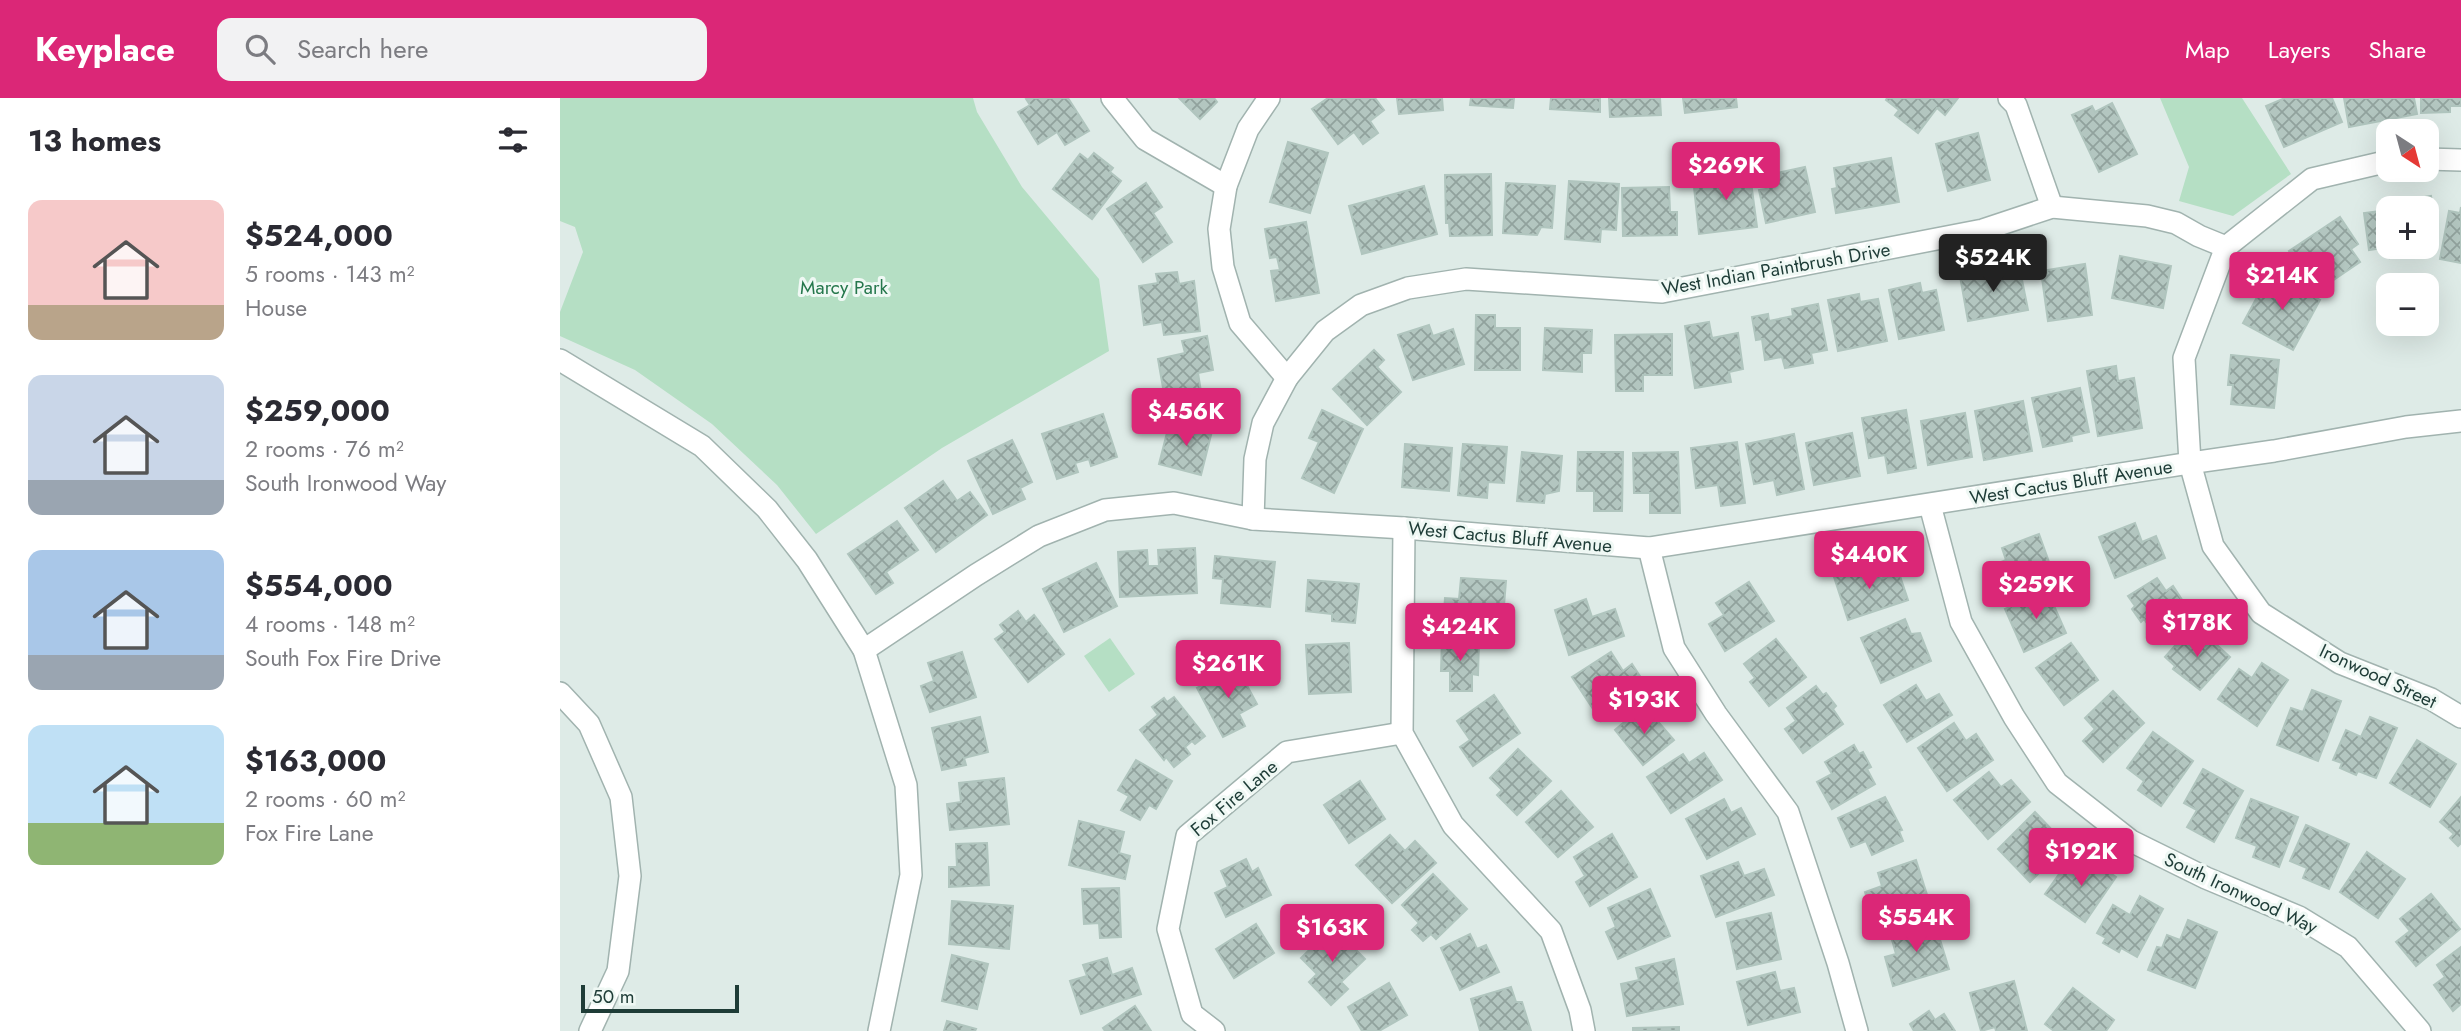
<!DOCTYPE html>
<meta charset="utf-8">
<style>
:root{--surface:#fff;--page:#f2f2f3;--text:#2b2b33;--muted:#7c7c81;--accent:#db2777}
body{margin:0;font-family:Jost,sans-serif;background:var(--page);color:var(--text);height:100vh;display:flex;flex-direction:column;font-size:26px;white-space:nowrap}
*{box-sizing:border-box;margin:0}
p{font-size:23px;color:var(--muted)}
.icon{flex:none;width:38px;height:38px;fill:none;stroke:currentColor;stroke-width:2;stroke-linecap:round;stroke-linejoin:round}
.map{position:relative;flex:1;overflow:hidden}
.sheet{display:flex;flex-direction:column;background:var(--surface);width:560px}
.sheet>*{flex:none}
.needle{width:46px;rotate:144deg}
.controls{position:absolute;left:1816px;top:21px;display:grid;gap:14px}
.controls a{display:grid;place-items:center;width:63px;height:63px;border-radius:14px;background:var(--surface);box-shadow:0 7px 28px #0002;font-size:35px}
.scale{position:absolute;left:21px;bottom:18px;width:158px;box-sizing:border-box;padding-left:7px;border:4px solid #1e3c37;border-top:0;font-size:19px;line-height:24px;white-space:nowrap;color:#1e3c37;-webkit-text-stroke:5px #eff8f4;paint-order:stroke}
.price{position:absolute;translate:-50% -60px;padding:0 16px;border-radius:7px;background:var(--accent);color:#fff;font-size:23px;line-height:46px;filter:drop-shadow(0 2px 4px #0008)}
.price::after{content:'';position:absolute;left:50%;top:42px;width:21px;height:16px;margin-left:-10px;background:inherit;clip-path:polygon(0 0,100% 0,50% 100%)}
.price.on{background:#222;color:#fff}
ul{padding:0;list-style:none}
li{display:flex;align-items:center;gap:21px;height:175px;padding:0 28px}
li span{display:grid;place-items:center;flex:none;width:196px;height:140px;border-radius:14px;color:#555}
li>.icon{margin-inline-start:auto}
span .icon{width:84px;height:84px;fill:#fffc;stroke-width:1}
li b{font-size:30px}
h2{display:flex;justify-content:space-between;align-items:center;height:84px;padding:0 28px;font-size:30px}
header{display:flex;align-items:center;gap:42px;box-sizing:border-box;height:98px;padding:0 35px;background:var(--accent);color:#fff}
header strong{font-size:33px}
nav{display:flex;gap:38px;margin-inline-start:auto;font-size:24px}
.search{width:490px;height:63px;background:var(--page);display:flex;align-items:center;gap:18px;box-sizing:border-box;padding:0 24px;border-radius:14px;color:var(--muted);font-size:26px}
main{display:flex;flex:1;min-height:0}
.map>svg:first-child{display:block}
.park{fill:#b5dfc4}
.building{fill:url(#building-cross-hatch);stroke:#b0c5be;stroke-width:2}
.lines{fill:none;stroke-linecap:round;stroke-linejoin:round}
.minor-casing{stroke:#a1b3af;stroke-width:24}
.minor{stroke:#fff;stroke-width:21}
.labels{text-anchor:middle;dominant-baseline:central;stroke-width:6;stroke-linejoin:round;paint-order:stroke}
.street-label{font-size:19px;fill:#1e3c37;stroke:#eff8f4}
.park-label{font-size:19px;fill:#25774c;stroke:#eff8f4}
</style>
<header>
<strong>Keyplace</strong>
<div class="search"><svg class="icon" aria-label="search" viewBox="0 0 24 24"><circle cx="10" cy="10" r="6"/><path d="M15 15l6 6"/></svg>Search here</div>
<nav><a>Map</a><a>Layers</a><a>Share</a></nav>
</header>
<main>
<section class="sheet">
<h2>13 homes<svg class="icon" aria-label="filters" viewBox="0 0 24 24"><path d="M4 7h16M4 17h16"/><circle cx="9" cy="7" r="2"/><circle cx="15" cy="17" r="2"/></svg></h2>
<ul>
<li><span style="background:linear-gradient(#f6c9c9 75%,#b9a48a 0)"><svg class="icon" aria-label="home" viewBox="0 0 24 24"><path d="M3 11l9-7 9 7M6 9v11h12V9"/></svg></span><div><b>$524,000</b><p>5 rooms · 143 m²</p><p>House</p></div></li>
<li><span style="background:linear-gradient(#c9d6e8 75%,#9aa5b1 0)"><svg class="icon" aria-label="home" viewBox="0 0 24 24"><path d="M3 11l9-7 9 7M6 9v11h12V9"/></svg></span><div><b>$259,000</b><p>2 rooms · 76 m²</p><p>South Ironwood Way</p></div></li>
<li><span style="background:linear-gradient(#a9c7e8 75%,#9aa5b1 0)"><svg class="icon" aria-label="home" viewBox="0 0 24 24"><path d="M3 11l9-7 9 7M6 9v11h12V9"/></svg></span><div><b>$554,000</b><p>4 rooms · 148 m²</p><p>South Fox Fire Drive</p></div></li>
<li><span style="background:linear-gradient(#bfe0f5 70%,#8fb573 0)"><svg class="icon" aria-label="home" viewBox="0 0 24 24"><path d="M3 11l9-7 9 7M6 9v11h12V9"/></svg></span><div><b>$163,000</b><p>2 rooms · 60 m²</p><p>Fox Fire Lane</p></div></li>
</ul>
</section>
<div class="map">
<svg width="1901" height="933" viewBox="0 0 1901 933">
<defs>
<pattern id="building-cross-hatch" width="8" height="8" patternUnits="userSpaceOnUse" patternTransform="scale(1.75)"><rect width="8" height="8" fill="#b3c6c0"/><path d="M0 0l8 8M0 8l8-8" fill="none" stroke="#91a29d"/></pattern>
</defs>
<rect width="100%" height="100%" fill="#deebe7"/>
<g class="park">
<polygon points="0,0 413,0 417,14 462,89 539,181 549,253 382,350 256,436 217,387 152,326 75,272 0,238 0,214 23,154 15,129 0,123"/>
<polygon points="1600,0 1682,0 1731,76 1673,118 1619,103 1629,69"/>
<polygon points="550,540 575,576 549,594 524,558"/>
</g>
<g class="building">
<polygon points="468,0 508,0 529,33 505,47 497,34 478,46 458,14 470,7 466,1"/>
<polygon points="619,0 654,0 657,4 640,21"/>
<polygon points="768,0 815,0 824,12 810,23 818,35 803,46 794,34 778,46 752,11"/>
<polygon points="837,0 882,0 883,12 839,16"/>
<polygon points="911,0 954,0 953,10 910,7"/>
<polygon points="991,0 1040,0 1040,14 990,11"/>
<polygon points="1049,0 1100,0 1101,17 1050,19"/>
<polygon points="1123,0 1176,0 1177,9 1125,15"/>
<polygon points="1327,0 1398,0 1385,17 1377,10 1358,35 1335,17 1339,12 1326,2"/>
<polygon points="1725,0 1772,0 1782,24 1724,49 1706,8"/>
<polygon points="1784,0 1854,0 1857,16 1789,29"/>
<polygon points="1861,0 1901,0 1901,8 1890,8 1890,14 1861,15"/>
<polygon points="1552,5 1577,56 1539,74 1512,17 1532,8 1535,14"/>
<polygon points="1418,35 1430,82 1388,93 1376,46"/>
<polygon points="728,44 768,55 750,115 710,104"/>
<polygon points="534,55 553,70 550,74 561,83 532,121 493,91 520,56 528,62"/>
<polygon points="1331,60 1339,104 1276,115 1272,91 1277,90 1274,70"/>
<polygon points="1189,69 1197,129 1139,136 1134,89 1147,87 1146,74"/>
<polygon points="1245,69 1255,114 1206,125 1199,92 1206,91 1203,78"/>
<polygon points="931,76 932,137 890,138 889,125 886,125 885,77"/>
<polygon points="1009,83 1059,86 1056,132 1041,131 1040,144 1005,141"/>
<polygon points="586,85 602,109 593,115 612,144 583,164 547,111"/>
<polygon points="946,85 995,88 992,130 981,129 977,137 943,135"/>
<polygon points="864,88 877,136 802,156 789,108"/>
<polygon points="1109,89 1110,114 1117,114 1117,137 1063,138 1062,90"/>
<polygon points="1871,98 1877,142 1867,143 1867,110 1842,110 1846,110 1845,102"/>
<polygon points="1901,109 1901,165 1880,161 1889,113 1900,115"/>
<polygon points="1829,112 1829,149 1854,149 1855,156 1830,160 1829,149 1809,152 1804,115"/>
<polygon points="1780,119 1798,146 1791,151 1800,164 1763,189 1750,169 1743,174 1729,153"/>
<polygon points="746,124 759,195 716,203 711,173 720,172 717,159 710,160 705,131"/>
<polygon points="1560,158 1611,168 1603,210 1552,200"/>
<polygon points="1525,166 1532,217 1488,223 1481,173"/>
<polygon points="1460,172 1468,212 1408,223 1400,178 1429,173 1430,177"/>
<polygon points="617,174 619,186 634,183 640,233 604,237 602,224 584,227 579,188 598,185 596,176"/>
<polygon points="1710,175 1760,202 1733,252 1683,225"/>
<polygon points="1360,185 1362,195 1376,192 1384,232 1339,241 1329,192"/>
<polygon points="1299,196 1300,204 1318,201 1327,243 1278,253 1268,202"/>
<polygon points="1258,206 1267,252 1251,255 1253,265 1225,270 1222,259 1205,262 1202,241 1196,242 1192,219 1208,216 1209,223 1233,218 1232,211"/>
<polygon points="916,217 935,217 935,230 960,230 960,272 915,272"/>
<polygon points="1149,224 1152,240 1178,235 1183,271 1169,274 1171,284 1135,290 1125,228"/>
<polygon points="869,227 873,238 893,231 904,266 853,282 838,237"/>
<polygon points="985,230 1032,232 1031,255 1022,255 1022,274 983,272"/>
<polygon points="1112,236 1112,277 1083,277 1083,293 1056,293 1055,237"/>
<polygon points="647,238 653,272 638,275 642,300 606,307 598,261 625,255 622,243"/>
<polygon points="814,252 824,262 817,269 841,294 807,327 773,291"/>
<polygon points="1671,257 1719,262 1714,310 1671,306 1673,287 1668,287"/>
<polygon points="1556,268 1558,283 1574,280 1582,330 1538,338 1527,273"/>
<polygon points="1520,290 1529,334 1511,338 1512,343 1483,349 1472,300"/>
<polygon points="1463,303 1472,353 1424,362 1415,313"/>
<polygon points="762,312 803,331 774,395 742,380 759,344 749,340"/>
<polygon points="1346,312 1356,370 1328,375 1325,357 1309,360 1302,320"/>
<polygon points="1405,315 1412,359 1368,367 1361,323"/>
<polygon points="543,316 557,359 531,368 529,361 515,365 518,374 497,381 482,336"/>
<polygon points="610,323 652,333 641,377 599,366"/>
<polygon points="1292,335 1300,378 1254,387 1246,345"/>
<polygon points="1234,336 1244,391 1217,397 1214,382 1194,386 1186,346"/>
<polygon points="452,342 472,384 460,390 465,401 433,416 408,363"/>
<polygon points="1177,344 1185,405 1161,408 1158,387 1136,390 1131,350"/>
<polygon points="845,346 892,350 889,393 842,389"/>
<polygon points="903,346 947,349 944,385 928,384 927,400 898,397"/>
<polygon points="962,354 1002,358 999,393 985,396 984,405 957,403"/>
<polygon points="1018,354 1063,354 1062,413 1034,413 1034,393 1017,393"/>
<polygon points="1118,354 1120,415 1090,415 1090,395 1074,395 1073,355"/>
<polygon points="383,383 397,403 410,394 427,417 376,454 345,410"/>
<polygon points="337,423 358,452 326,474 333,485 316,496 288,456"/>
<polygon points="1575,425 1582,444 1596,438 1605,460 1555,480 1539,439"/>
<polygon points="1479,436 1494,478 1439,497 1429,469 1446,462 1442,450"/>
<polygon points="635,450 637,495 560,499 558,454 587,452 588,468 599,468 598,452"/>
<polygon points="655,458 715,464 710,509 661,505 663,481 653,480"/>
<polygon points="536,465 557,508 504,534 483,491"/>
<polygon points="1315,466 1320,481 1339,475 1348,502 1288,522 1274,479"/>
<polygon points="901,480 946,483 942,532 883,527 885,500 899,501"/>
<polygon points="1597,480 1606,493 1613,488 1630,514 1595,537 1584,521 1581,524 1572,511 1575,508 1568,498"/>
<polygon points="748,482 799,486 795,525 772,523 772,516 746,513"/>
<polygon points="1189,484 1214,523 1165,553 1149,526 1164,517 1156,505"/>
<polygon points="1487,492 1506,535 1464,554 1445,511"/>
<polygon points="1026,501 1032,519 1055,511 1064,538 1009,557 995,512"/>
<polygon points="458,513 466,524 474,517 504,556 468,584 435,541 445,534 440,527"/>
<polygon points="1345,521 1351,536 1360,535 1371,563 1321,585 1301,540"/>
<polygon points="1628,533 1639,543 1645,536 1670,559 1640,592 1613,571 1615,568 1605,559"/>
<polygon points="1216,541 1246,579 1209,608 1190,584 1195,580 1184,566"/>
<polygon points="882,542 919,543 918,577 912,576 912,593 890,593 890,573 881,573"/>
<polygon points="789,545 791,594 749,596 746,547"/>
<polygon points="1511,545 1538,582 1504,607 1476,570"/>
<polygon points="402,554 416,599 370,614 361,588 374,583 368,565"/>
<polygon points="1051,554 1063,573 1072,566 1089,592 1041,623 1012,579"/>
<polygon points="1702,565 1728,582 1697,628 1658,601 1679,571 1692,580"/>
<polygon points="677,569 697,606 679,616 685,628 663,639 637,590"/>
<polygon points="1356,587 1366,603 1379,596 1392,617 1347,644 1324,607"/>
<polygon points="1256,588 1263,597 1266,595 1276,608 1273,611 1283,626 1243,655 1225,631 1236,623 1227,610"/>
<polygon points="1752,592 1781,603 1758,663 1717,647 1731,610 1743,614"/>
<polygon points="1553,593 1584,625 1543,664 1523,643 1535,631 1525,620"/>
<polygon points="934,597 960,635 913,668 900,649 910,642 897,623"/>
<polygon points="614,599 645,638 635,646 632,643 625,649 630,656 614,669 606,659 604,662 580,632 598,617 592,609 604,600 607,604"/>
<polygon points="1081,610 1091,622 1094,619 1114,642 1083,667 1055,632"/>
<polygon points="420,619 428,654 404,660 406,667 382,672 372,630"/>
<polygon points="1810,619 1837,630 1816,680 1798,673 1796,677 1780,670 1782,665 1773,662 1786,632 1801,639"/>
<polygon points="1394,625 1406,643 1416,636 1433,662 1387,693 1358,650"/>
<polygon points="1593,634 1633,663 1601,708 1578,692 1584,683 1567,670"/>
<polygon points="1857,642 1896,666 1870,709 1830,685"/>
<polygon points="1294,647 1299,656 1303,654 1311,669 1307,671 1315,686 1272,711 1257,684 1272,676 1265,664"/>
<polygon points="958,651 991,683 957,717 937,697 942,692 930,680"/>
<polygon points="1144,655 1162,682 1111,715 1087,679 1123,656 1129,665"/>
<polygon points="576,662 612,683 596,711 589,707 580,722 561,712 569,698 558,692"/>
<polygon points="1643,671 1683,693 1654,744 1627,729 1637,712 1624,705"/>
<polygon points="1429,674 1441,689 1451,682 1470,704 1428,741 1394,702"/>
<polygon points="444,680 449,726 390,732 387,706 401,704 399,685"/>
<polygon points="800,683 825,721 789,745 764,707"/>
<polygon points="1001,693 1033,729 998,759 966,724"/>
<polygon points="1325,699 1342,732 1339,733 1343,743 1312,757 1306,743 1291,749 1278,720"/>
<polygon points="1901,699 1901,745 1898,748 1890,740 1894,736 1880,724"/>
<polygon points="1164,701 1171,715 1181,710 1195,736 1147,761 1126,721"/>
<polygon points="1691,701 1738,719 1719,769 1693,759 1697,748 1676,740"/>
<polygon points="1475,714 1495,735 1491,739 1503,751 1470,784 1438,751"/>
<polygon points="519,723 564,734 559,755 570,758 565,781 509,767"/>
<polygon points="1746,727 1789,746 1769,791 1743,780 1747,770 1730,763"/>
<polygon points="1052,736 1077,779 1030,808 1016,784 1025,778 1014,759"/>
<polygon points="830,737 845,753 855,743 876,765 832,805 796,767"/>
<polygon points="427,745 429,787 389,789 389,769 397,769 396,746"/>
<polygon points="1807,754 1845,781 1818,820 1780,794"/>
<polygon points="686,761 692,774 698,770 711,797 666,819 655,795 668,789 661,773"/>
<polygon points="1530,761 1556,779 1525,824 1485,796 1507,765 1520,774"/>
<polygon points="1356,762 1370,806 1315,824 1305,794 1322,788 1318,775"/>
<polygon points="1178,764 1184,778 1204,771 1214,797 1156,819 1141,778"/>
<polygon points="873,776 907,811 876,841 871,836 863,843 852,832 859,825 842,807"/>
<polygon points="559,790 561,839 540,840 539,825 524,826 522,791"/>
<polygon points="1090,791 1110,838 1058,861 1046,834 1056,829 1048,810"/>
<polygon points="1871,796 1900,831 1856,868 1836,844 1850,833 1840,821"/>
<polygon points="1580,798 1603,811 1577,859 1561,850 1559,854 1543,845 1546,840 1537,835 1553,807 1570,817"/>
<polygon points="392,803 453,808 449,851 389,846"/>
<polygon points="1211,815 1221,861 1177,871 1167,825"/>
<polygon points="1374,822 1389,871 1333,888 1325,859 1336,856 1330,835"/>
<polygon points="1628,822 1657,834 1635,890 1588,872 1597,849 1602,850 1607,837 1620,842"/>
<polygon points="696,826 714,855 674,880 656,851"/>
<polygon points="773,829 805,861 781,884 788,891 771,907 749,884 757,876 741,860"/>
<polygon points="910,836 917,851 926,847 939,874 900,892 881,850"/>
<polygon points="1901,849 1901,906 1893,913 1874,887 1885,879 1877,867"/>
<polygon points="392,857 428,866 417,911 382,903"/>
<polygon points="547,860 552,877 572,870 581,896 521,916 510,883 527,878 523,867"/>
<polygon points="1114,861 1123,906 1067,918 1061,886 1079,882 1076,870"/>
<polygon points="1215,874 1220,893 1234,890 1240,914 1188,927 1177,884"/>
<polygon points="1454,883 1467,933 1436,933 1435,929 1421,933 1410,895"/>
<polygon points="829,885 847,917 819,933 802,933 788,909"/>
<polygon points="951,889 956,904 962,904 971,933 920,933 911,901"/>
<polygon points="1513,890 1554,922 1546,933 1494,933 1485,926"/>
<polygon points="575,908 591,933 545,933 543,930"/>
<polygon points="1369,913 1375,922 1384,916 1395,933 1354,933 1350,926"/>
<polygon points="387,923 416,931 415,933 384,933"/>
<polygon points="1119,929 1119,933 1073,933 1073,930"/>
</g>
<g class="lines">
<g class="minor-casing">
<g id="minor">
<polyline points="552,0 585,41 666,88"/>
<polyline points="709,0 688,31 666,88 659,131 663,169 680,225 727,280"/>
<polyline points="1449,0 1456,7 1492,109"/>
<polyline points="1867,61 1901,62"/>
<polyline points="1829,63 1752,81 1666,149 1624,260 1630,365 1653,448 1701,515 1780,565 1871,601 1901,619"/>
<polyline points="0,262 142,348 207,411 247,462 304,552 346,687 351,777 319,933"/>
<polyline points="1370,407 1401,524 1454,619 1497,685 1571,743 1646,780 1739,819 1788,849 1860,933"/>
<polyline points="693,421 695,361 703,325 727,280 765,233 801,207 848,190 906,181 1102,194 1423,132 1492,109 1587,118 1616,125 1639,138 1666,149"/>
<polyline points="844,430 842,635 893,727 991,833 1020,912 1024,933"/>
<polyline points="1089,450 1114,550 1156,616 1228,714 1278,865 1297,933"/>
<polyline points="304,552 416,477 479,438 545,412 614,405 693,421 844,430 1089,450 1630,365 1714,353 1846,329 1901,323"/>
<polyline points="0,595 29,626 61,699 70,778 58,873 30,933"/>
<polyline points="654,933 632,916 608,831 627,738 727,654 842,635"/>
</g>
</g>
<use href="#minor" class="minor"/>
</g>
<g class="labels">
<g class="street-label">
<text transform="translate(1216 171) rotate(-10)">West Indian Paintbrush Drive</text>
<text transform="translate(1511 384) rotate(-9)">West Cactus Bluff Avenue</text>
<text transform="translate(950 439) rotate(5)">West Cactus Bluff Avenue</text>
<text transform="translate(1818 578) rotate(25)">Ironwood Street</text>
<text transform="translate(674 700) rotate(-40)">Fox Fire Lane</text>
<text transform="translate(1681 795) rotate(25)">South Ironwood Way</text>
</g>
<g class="park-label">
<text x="284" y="189">Marcy Park</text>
</g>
</g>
</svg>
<div class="controls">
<a><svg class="needle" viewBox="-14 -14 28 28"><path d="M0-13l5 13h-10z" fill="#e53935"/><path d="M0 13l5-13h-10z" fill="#7c7c81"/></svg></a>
<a>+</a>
<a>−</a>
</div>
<div class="scale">50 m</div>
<b class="price" style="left:1166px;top:104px">$269K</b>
<b class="price on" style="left:1433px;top:196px">$524K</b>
<b class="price" style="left:1722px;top:214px">$214K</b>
<b class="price" style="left:626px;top:350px">$456K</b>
<b class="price" style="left:1309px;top:493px">$440K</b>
<b class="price" style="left:1476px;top:523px">$259K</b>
<b class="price" style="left:1637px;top:561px">$178K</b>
<b class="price" style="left:900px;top:565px">$424K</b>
<b class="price" style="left:668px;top:602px">$261K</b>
<b class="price" style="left:1084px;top:638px">$193K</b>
<b class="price" style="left:1521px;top:790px">$192K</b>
<b class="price" style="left:1356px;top:856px">$554K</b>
<b class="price" style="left:772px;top:866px">$163K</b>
</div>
</main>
